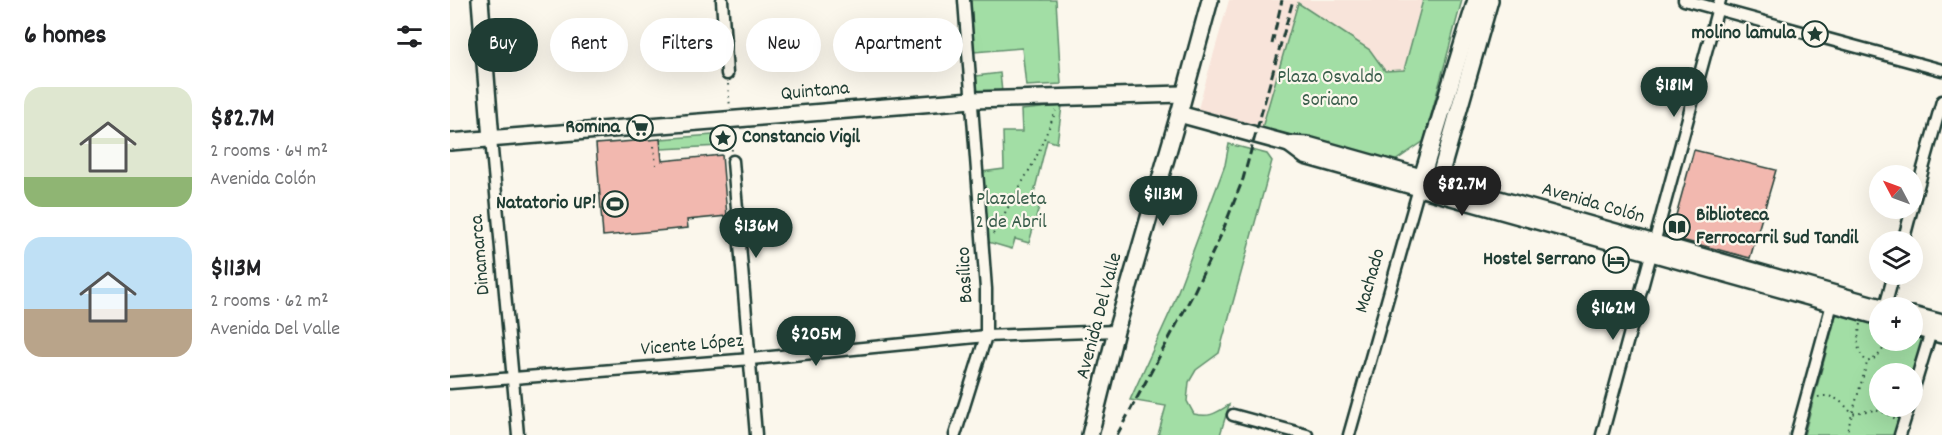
<!DOCTYPE html>
<meta charset="utf-8">
<style>
:root{--surface:#fff;--page:#f2f2f2;--text:#202124;--muted:#757577;--accent:#1f3d34}
body{margin:0;font-family:Dekko,sans-serif;background:var(--page);color:var(--text);height:100vh;display:flex;flex-direction:column;font-size:22px;white-space:nowrap}
*{box-sizing:border-box;margin:0}
p{font-size:20px;color:var(--muted)}
.icon{flex:none;width:33px;height:33px;fill:none;stroke:currentColor;stroke-width:2;stroke-linecap:round;stroke-linejoin:round}
.map{position:relative;flex:1;overflow:hidden}
.sheet{display:flex;flex-direction:column;background:var(--surface);width:450px}
.sheet>*{flex:none}
.top-card{position:absolute;left:18px;top:18px;width:570px;height:54px;display:flex;gap:12px}
.needle{width:39px;rotate:311deg}
.tools{position:absolute;left:1419px;top:165px;display:grid;gap:12px}
.tools a{display:grid;place-items:center;width:54px;height:54px;border-radius:50%;background:var(--surface);box-shadow:0 6px 24px #0002;font-size:30px}
.price{position:absolute;translate:-50% -51px;padding:0 14px;border-radius:21px;background:var(--accent);color:#fff;font-size:20px;line-height:39px;filter:drop-shadow(0 2px 3px #0008)}
.price::after{content:'';position:absolute;left:50%;top:36px;width:18px;height:14px;margin-left:-9px;background:inherit;clip-path:polygon(0 0,100% 0,50% 100%)}
.price.active{background:#222;color:#fff}
ul{padding:0;list-style:none}
li{display:flex;align-items:center;gap:18px;height:150px;padding:0 24px}
li span{display:grid;place-items:center;flex:none;width:168px;height:120px;border-radius:18px;color:#555}
li>.icon{margin-inline-start:auto}
span .icon{width:72px;height:72px;fill:#fffc;stroke-width:1}
li b{font-size:26px}
h2{display:flex;justify-content:space-between;align-items:center;height:72px;padding:0 24px;font-size:26px}
.tag{padding:0 21px;border-radius:27px;background:var(--surface);box-shadow:0 6px 24px #0002;font-size:21px;line-height:54px}
.tag.active{background:var(--accent);color:#fff}
main{display:flex;flex:1;min-height:0}
.map>svg:first-child{display:block}
.built{fill:#f8e4da}
.green{fill:#a2dea5;stroke:#608e6c;stroke-width:1.5}
.building{fill:#f2b8af;stroke:#1f3d34;stroke-width:1.5}
.lines{fill:none;stroke-linecap:round;stroke-linejoin:round}
.street-casing{stroke:#1f3d34;stroke-width:15}
.secondary-casing{stroke:#1f3d34;stroke-width:20}
.path{stroke:#1f3d34;stroke-width:2;stroke-dasharray:1.5 4.5;stroke-linecap:butt}
.street{stroke:#fbf7ec;stroke-width:10}
.secondary{stroke:#fbf7ec;stroke-width:15}
.rail{stroke:#1f3d34;stroke-width:3;stroke-dasharray:9 4.5;stroke-linecap:butt}
.labels{text-anchor:middle;dominant-baseline:central;stroke-width:4.5;stroke-linejoin:round;paint-order:stroke}
.poi-label{font-size:20px;font-weight:bold;fill:#1f3d34;stroke:#fbf7ec;text-anchor:end}
.park-label{font-size:20px;fill:#395d4b;stroke:#fbf7ec}
.street-label{font-size:20px;fill:#1f3d34;stroke:#fbf7ec}
</style>
<main>
<section class="sheet">
<h2>6 homes<svg class="icon" aria-label="filters" viewBox="0 0 24 24"><path d="M4 7h16M4 17h16"/><circle cx="9" cy="7" r="2"/><circle cx="15" cy="17" r="2"/></svg></h2>
<ul>
<li><span style="background:linear-gradient(#dfe7d0 75%,#8fb573 0)"><svg class="icon" aria-label="home" viewBox="0 0 24 24"><path d="M3 11l9-7 9 7M6 9v11h12V9"/></svg></span><div><b>$82.7M</b><p>2 rooms · 64 m²</p><p>Avenida Colón</p></div></li>
<li><span style="background:linear-gradient(#bfe0f5 60%,#b9a48a 0)"><svg class="icon" aria-label="home" viewBox="0 0 24 24"><path d="M3 11l9-7 9 7M6 9v11h12V9"/></svg></span><div><b>$113M</b><p>2 rooms · 62 m²</p><p>Avenida Del Valle</p></div></li>
</ul>
</section>
<div class="map">
<svg width="1492" height="435" viewBox="0 0 1492 435">
<rect width="100%" height="100%" fill="#fbf7ec"/>
<filter id="ink" filterUnits="userSpaceOnUse"><feTurbulence type="fractalNoise" baseFrequency=".0167" numOctaves="2"/><feDisplacementMap in="SourceGraphic" scale="12" xChannelSelector="R" yChannelSelector="G"/><feConvolveMatrix kernelMatrix="1 2 1 2 8 2 1 2 1" color-interpolation-filters="sRGB"/></filter>
<g filter="url(#ink)">
<polygon class="built" points="779,0 972,0 954,70 934,71 920,50 849,3 812,128 747,112"/>
<g class="green">
<polygon points="521,0 606,0 611,84 576,86 572,48 524,52"/>
<polygon points="973,0 1012,0 974,141 945,161 812,128 848,3 920,50 935,71 954,70"/>
<polygon points="550,73 552,92 528,95 526,76"/>
<polygon points="612,106 607,143 597,140 583,197 591,200 579,243 565,239 562,249 538,242 532,172 554,169 553,132 572,132 571,110"/>
<polygon points="263,135 269,138 271,146 211,149 210,139"/>
<path d="M 779,144 L 817,154 L 822,161 L 769,353 L 746,370 L 739,382 L 737,401 L 744,414 C 760,418 766,413 779,405 L 770,435 L 708,435 L 716,406 L 680,400 L 721,310 L 775,165 Z"/>
<polygon points="1387,312 1429,323 1430,340 1462,340 1463,332 1475,335 1463,376 1462,374 1430,374 1430,406 1454,407 1445,435 1354,435"/>
</g>
<g class="building">
<polygon points="210,139 212,161 272,155 277,216 237,220 238,228 153,236 146,144"/>
<polygon points="1244,150 1326,170 1300,258 1220,237"/>
</g>
<g class="lines">
<g class="street-casing">
<g id="street">
<polyline points="272,0 277,74"/>
<polyline points="1234,0 1492,70"/>
<polyline points="41,139 68,435"/>
<polyline points="283,161 306,435"/>
<polyline points="1462,208 1492,101"/>
<polyline points="1453,242 1462,208"/>
<polyline points="1435,307 1444,274"/>
<polyline points="0,383 301,359 536,336 666,331"/>
<polyline points="1462,394 1483,325"/>
<polyline points="783,415 857,435"/>
<polyline points="505,435 536,336 536,289 514,0"/>
<polyline points="899,435 969,188"/>
<polyline points="1152,435 1270,0"/>
<polyline points="1346,435 1382,304"/>
<polyline points="1450,435 1459,406"/>
</g>
</g>
<g class="secondary-casing">
<g id="secondary">
<polyline points="30,0 41,139"/>
<polyline points="729,114 839,144 858,145 1435,308"/>
<polyline points="0,142 522,100 733,94"/>
<polyline points="839,144 855,156 1430,317"/>
<polyline points="969,187 1026,0"/>
<polyline points="986,190 1040,0"/>
<polyline points="1462,315 1492,323"/>
<polyline points="1462,327 1492,335"/>
<polyline points="640,435 666,331 729,114 760,0"/>
</g>
</g>
<g class="path">
<polyline points="278,84 280,108"/>
<polyline points="281,131 282,152"/>
<polyline points="204,146 206,165"/>
<polyline points="543,234 585,160 606,111"/>
<path d="M 1411,324 C 1407,340 1405,349 1417,362 C 1428,358 1433,351 1437,340"/>
<path d="M 1368,397 C 1383,393 1393,402 1402,414 C 1418,410 1431,407 1445,419"/>
<polyline points="1396,435 1417,363"/>
</g>
<use href="#street" class="street"/>
<use href="#secondary" class="secondary"/>
<g class="rail">
<polyline points="822,44 832,0"/>
<polyline points="667,435 743,294 771,235 793,179 843,0"/>
</g>
</g>
</g>
<defs>
<g id="sight-ring" transform="scale(1.35)"><circle r="9.5" fill="#fbf7ec" stroke="#1f3d34" stroke-width="1.5"/><path d="M0-6L1.8-2.2L6-1.7L2.9 1.2L3.7 5.4L0 3.3L-3.7 5.4L-2.9 1.2L-6-1.7L-1.8-2.2Z" fill="#1f3d34"/></g>
<g id="supermarket-ring" transform="scale(1.35)"><circle r="9.5" fill="#fbf7ec" stroke="#1f3d34" stroke-width="1.5"/><path d="M-6-5.5h2.5l.6 2H6L4.5 2H-2.5L-4.4-4H-6ZM-1.5 3.2a1.3 1.3 0 1 0 .1 0ZM3 3.2a1.3 1.3 0 1 0 .1 0Z" fill="#1f3d34"/></g>
<g id="stadium-ring" transform="scale(1.35)"><circle r="9.5" fill="#fbf7ec" stroke="#1f3d34" stroke-width="1.5"/><path d="M0-5a6.5 5 0 1 0 0 10a6.5 5 0 1 0 0-10ZM-3.5-1.8h7v3.6h-7Z" fill="#1f3d34"/></g>
<g id="library-ring" transform="scale(1.35)"><circle r="9.5" fill="#fbf7ec" stroke="#1f3d34" stroke-width="1.5"/><path d="M-6-4Q-3-5.5-.7-3.5V5Q-3 3-6 4ZM6-4Q3-5.5 .7-3.5V5Q3 3 6 4Z" fill="#1f3d34"/></g>
<g id="hotel-ring" transform="scale(1.35)"><circle r="9.5" fill="#fbf7ec" stroke="#1f3d34" stroke-width="1.5"/><path d="M-6-4.5h1.5V1H6V5H4.5V3h-9V5H-6ZM-4 0a1.8 1.8 0 1 1 3.6 0ZM.5 0V-2.5h3Q6-2.5 6 0Z" fill="#1f3d34"/></g>
</defs>
<g fill-rule="evenodd">
<use href="#sight-ring" x="1365" y="34"/>
<use href="#supermarket-ring" x="190" y="128"/>
<use href="#sight-ring" x="273" y="138"/>
<use href="#stadium-ring" x="165" y="204"/>
<use href="#library-ring" x="1227" y="227"/>
<use href="#hotel-ring" x="1166" y="260"/>
</g>
<g class="labels">
<g class="poi-label">
<text x="1346" y="34">molino lamula</text>
<text x="170" y="128">Romina</text>
<text x="292" y="138" text-anchor="start">Constancio Vigil</text>
<text x="146" y="204">Natatorio UP!</text>
<text x="1246" y="216" text-anchor="start">Biblioteca<tspan x="1246" dy="23">Ferrocarril Sud Tandil</tspan></text>
<text x="1146" y="260">Hostel Serrano</text>
</g>
<g class="park-label">
<text x="880" y="78">Plaza Osvaldo<tspan x="880" dy="23">Soriano</tspan></text>
<text x="561" y="200">Plazoleta<tspan x="561" dy="23">2 de Abril</tspan></text>
</g>
<g class="street-label">
<text transform="translate(365 92) rotate(-5)">Quintana</text>
<text transform="translate(1143 204) rotate(16)">Avenida Colón</text>
<text transform="translate(31 255) rotate(-95)">Dinamarca</text>
<text transform="translate(516 275) rotate(-93)">Basílico</text>
<text transform="translate(921 281) rotate(-74)">Machado</text>
<text transform="translate(650 316) rotate(-75)">Avenida Del Valle</text>
<text transform="translate(242 346) rotate(-5)">Vicente López</text>
</g>
</g>
</svg>
<div class="tools">
<a><svg class="needle" viewBox="-14 -14 28 28"><path d="M0-13l5 13h-10z" fill="#e53935"/><path d="M0 13l5-13h-10z" fill="#757577"/></svg></a>
<a><svg class="icon" aria-label="layers" viewBox="0 0 24 24"><path d="M12 4l9 5-9 5-9-5zM3 14l9 5 9-5"/></svg></a>
<a>+</a>
<a>−</a>
</div>
<b class="price" style="left:1224px;top:118px">$181M</b>
<b class="price active" style="left:1012px;top:217px">$82.7M</b>
<b class="price" style="left:713px;top:227px">$113M</b>
<b class="price" style="left:306px;top:259px">$136M</b>
<b class="price" style="left:1163px;top:341px">$162M</b>
<b class="price" style="left:366px;top:367px">$205M</b>
<div class="top-card">
<a class="tag active">Buy</a>
<a class="tag">Rent</a>
<a class="tag">Filters</a>
<a class="tag">New</a>
<a class="tag">Apartment</a>
</div>
</div>
</main>
